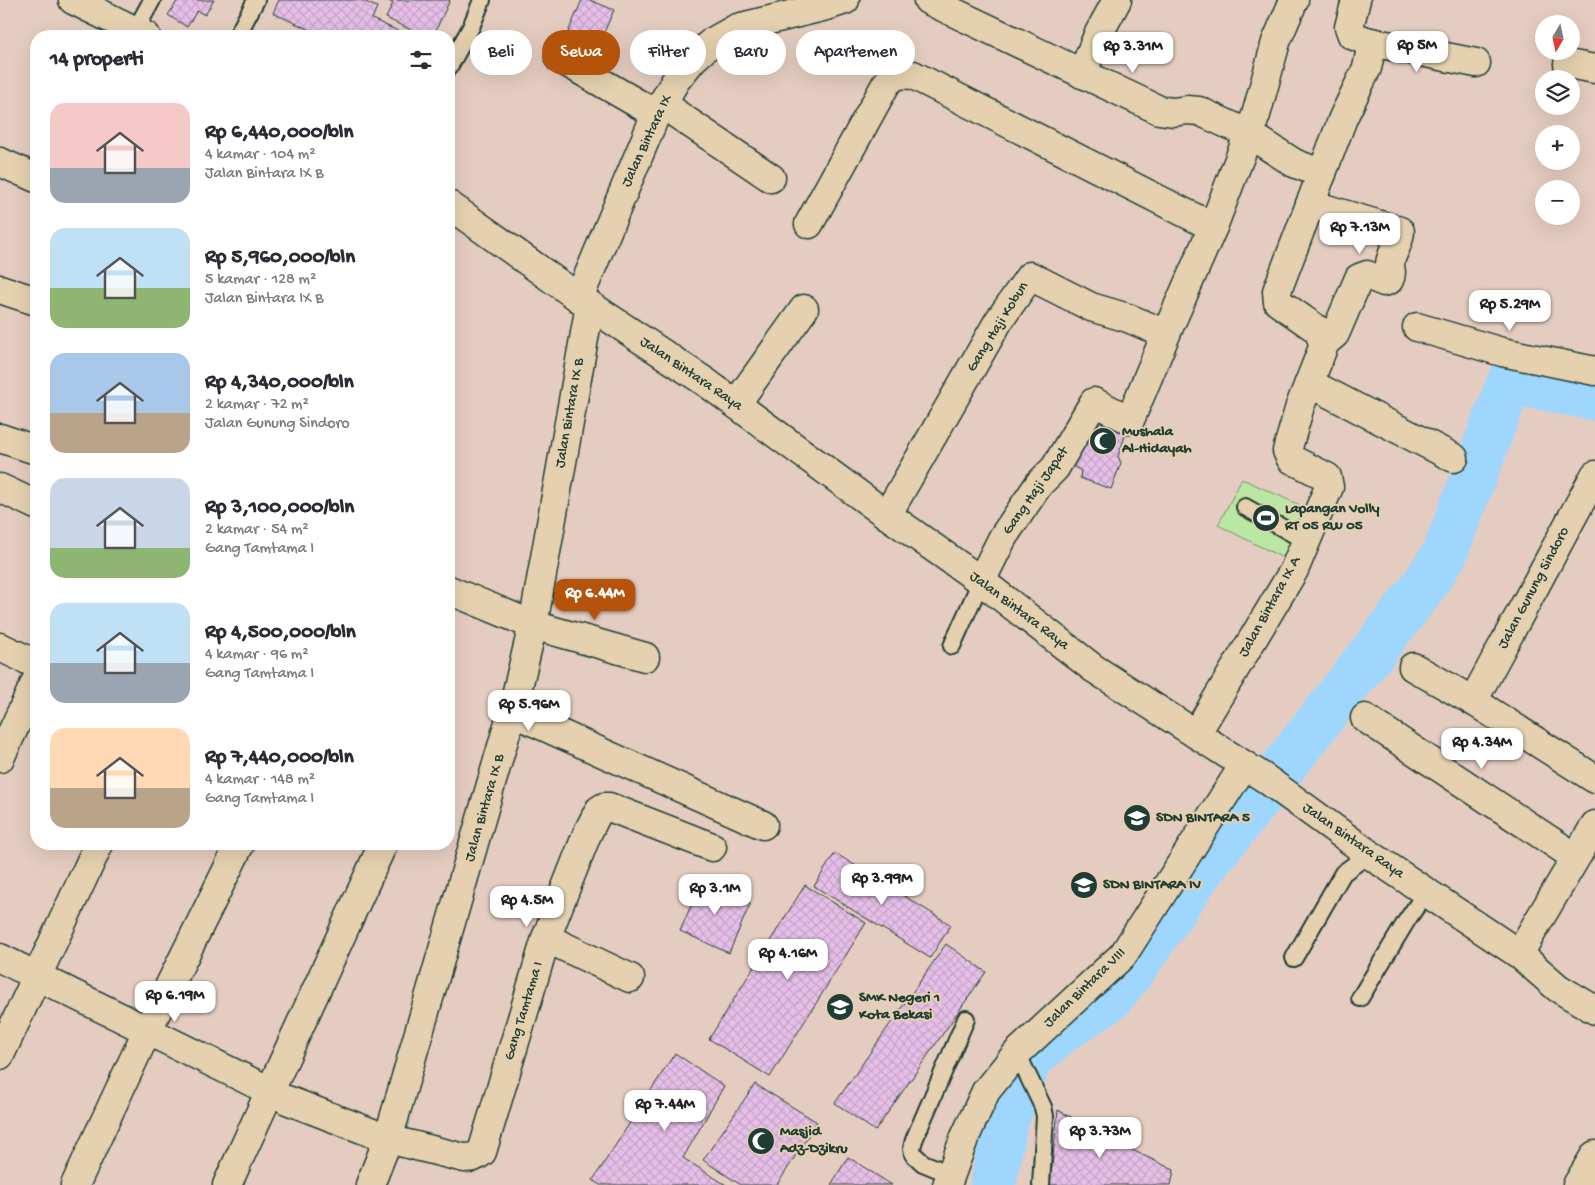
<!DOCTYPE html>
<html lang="id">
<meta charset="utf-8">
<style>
:root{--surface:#fff;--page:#f2f2f3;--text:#2b2b33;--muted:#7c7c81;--accent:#b45309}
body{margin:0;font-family:"Gochi Hand",sans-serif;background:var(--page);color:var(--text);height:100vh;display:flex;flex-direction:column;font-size:19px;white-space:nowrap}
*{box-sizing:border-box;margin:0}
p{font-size:16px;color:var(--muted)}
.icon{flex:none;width:28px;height:28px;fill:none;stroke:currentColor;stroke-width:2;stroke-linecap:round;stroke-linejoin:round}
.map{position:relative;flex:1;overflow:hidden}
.drawer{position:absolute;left:30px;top:30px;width:425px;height:820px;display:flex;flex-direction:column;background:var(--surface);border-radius:20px;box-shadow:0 5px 20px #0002}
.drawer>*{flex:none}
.top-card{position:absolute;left:470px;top:30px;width:475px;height:45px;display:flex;gap:10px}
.needle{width:32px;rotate:189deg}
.buttons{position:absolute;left:1535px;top:15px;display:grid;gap:10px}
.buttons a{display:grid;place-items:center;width:45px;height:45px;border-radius:50%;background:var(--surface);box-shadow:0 5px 20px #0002;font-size:25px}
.price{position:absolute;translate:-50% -42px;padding:0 11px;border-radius:10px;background:#fff;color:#222;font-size:16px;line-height:32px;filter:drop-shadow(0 1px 2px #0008)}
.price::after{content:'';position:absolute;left:50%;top:30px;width:15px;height:11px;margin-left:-8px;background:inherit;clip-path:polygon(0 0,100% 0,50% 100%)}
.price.active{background:var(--accent);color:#fff}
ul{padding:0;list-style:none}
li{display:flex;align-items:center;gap:15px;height:125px;padding:0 20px}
li span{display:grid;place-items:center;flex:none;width:140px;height:100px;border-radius:15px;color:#555}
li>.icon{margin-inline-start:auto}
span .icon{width:60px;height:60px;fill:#fffc;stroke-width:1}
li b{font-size:21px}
h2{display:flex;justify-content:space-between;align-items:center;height:60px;padding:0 20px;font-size:21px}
.chip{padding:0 18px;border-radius:22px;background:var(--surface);box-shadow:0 5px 20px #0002;font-size:18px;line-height:45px}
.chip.active{background:var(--accent);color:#fff}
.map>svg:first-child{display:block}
.garden{fill:#bbe7a4;stroke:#6d926c}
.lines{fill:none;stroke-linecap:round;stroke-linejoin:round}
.river{stroke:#9fd6fe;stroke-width:46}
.building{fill:url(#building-cross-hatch);stroke:#1f3d34}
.lane-casing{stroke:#1f3d34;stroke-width:20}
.street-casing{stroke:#1f3d34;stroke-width:31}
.secondary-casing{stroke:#1f3d34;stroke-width:31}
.primary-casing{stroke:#1f3d34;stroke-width:31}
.lane{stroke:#e5d1af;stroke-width:16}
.street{stroke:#e5d1af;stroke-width:28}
.secondary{stroke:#e5d1af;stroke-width:28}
.primary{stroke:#e5d1af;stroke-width:28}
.labels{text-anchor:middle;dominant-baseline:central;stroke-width:4;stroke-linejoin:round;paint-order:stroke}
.street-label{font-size:15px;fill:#1f3d34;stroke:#e5d1af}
.poi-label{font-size:15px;font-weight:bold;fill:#1f3d34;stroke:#e5d1af;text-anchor:start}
</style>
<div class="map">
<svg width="1595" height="1185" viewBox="0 0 1595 1185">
<defs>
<pattern id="building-cross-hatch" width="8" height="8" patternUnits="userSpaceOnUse" patternTransform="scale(1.25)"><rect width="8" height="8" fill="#e6bfe8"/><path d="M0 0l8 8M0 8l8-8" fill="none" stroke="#c5a5c8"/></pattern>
</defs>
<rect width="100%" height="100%" fill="#e5ccc0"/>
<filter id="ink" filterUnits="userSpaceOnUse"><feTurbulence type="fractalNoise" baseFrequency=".02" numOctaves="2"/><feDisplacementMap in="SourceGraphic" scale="10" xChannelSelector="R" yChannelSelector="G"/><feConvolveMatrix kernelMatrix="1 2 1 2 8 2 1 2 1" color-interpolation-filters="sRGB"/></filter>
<g filter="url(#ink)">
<polygon class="garden" points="1242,479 1313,511 1289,561 1218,525"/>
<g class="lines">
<polyline class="river" points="993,1185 1005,1123 1029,1059 1064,1029 1109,999 1129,975 1203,867 1259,798 1421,590 1444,555 1510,381 1595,398"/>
</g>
<g class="building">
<polygon points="178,0 214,0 205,15 197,11 187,27 168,15"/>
<polygon points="279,0 361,0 377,7 372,19 409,36 323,36 273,13"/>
<polygon points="386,0 450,0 433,36 424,36 386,18 393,3"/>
<polygon points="582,0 590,0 614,10 596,50 566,37"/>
<polygon points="1099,410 1129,425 1118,456 1121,463 1111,489 1080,478 1081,471 1069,464"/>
<polygon points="835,853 951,925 930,958 814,886"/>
<polygon points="703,878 750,904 729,953 680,931"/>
<polygon points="805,885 866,923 770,1077 709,1039"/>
<polygon points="946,944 986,972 875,1131 835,1103"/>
<polygon points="675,1053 724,1086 683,1158 726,1185 600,1185 593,1180"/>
<polygon points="755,1084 817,1122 777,1185 741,1185 703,1160"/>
<polygon points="1058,1110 1124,1146 1174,1170 1171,1185 1050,1185"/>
<polygon points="848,1157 892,1185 831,1185"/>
</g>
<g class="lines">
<g class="lane-casing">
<g id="lane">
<polyline points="135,31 152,0"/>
<polyline points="237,36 256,0"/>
<polyline points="449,67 471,27 482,0"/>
<polyline points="1245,507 1306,541"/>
<polyline points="952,646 981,581"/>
<polyline points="1294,958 1343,873 1369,854"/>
<polyline points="1360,998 1407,920 1427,891"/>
<polyline points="1017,1053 1043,1107 1045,1116 1041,1185"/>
<polyline points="950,1174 923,1163 913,1154 912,1148 914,1140 966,1019"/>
</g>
</g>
<g class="street-casing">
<g id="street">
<polyline points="928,0 1159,110 1173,112 1187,110 1199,111 1249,134 1294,163 1322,174"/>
<polyline points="1366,41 1476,63"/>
<polyline points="559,58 656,114"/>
<polyline points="1568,64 1595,69"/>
<polyline points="1082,74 1098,35 1117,0"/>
<polyline points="663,102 678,115 771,178"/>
<polyline points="0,162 36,178"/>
<path d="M 1310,204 L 1400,231 C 1400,243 1391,253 1390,264 C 1390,272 1393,272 1389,280 L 1384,282 L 1367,275 L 1359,278 L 1335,334 L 1323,344"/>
<path d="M 809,224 L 886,84 C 895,74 900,74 913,75 L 1213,227 L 1256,115 L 1276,42 L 1294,0"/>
<polyline points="0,289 36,301"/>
<polyline points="1417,327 1502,352 1595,371"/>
<polyline points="1166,334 1213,227"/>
<polyline points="1309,383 1454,458"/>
<polyline points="736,404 804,309"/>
<polyline points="0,438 36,450"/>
<polyline points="0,488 36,505"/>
<polyline points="887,515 998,322 1030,276 1091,307 1128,318 1166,334 1130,420 1094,402 1055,468 1039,484 1003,537 981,581"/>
<polyline points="449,590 533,625 645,657"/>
<polyline points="0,647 36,664"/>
<polyline points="1413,667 1473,701 1595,779"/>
<polyline points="1473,701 1595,475"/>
<polyline points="512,712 763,825"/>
<polyline points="1365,718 1575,857"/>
<polyline points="1196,734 1294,570 1329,487 1327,477 1291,459 1287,451 1300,406 1324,345 1318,330 1278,302 1277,291 1343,118 1367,68 1371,49 1366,41 1352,35 1349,27 1356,0"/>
<polyline points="0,758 36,681"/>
<polyline points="546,938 630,978"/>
<polyline points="1519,954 1595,825"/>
<polyline points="0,958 270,1091"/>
<polyline points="0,1055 99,844"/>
<path d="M 287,1100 L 388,1139 L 464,1158 C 472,1158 476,1157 482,1152 L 546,938 L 587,834 L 599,810 L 604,807 L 609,807 L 712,847"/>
<polyline points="75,1185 147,1031 240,844"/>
<polyline points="227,1185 383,844"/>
<polyline points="370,1185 388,1139 512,712 533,625 590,305"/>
<polyline points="947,1185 964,1139 986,1091 1017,1053 1123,955 1244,765"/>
<polyline points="1577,1185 1595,1155"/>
</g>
</g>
<g class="secondary-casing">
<polyline id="secondary" points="579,298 656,114 676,80 693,59 712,42 737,28 827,6 845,0"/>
</g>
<g class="primary-casing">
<g id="primary">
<polyline points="73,0 146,36"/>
<polyline points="449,205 579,298 707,383 873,505 981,581 1093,668 1266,779 1369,854 1519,954 1558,988 1595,1010"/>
</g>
</g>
<use href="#lane" class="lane"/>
<use href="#street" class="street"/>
<use href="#secondary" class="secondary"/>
<use href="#primary" class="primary"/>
</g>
</g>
<defs>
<g id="mosque-disc" transform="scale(1.4375)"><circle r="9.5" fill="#1f3d34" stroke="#e5d1af"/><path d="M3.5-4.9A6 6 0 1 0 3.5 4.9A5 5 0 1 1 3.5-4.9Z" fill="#fff"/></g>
<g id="stadium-disc" transform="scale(1.4375)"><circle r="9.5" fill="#1f3d34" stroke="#e5d1af"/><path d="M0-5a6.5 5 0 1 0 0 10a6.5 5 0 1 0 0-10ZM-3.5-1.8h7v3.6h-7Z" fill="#fff"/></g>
<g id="school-disc" transform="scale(1.4375)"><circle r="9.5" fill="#1f3d34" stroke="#e5d1af"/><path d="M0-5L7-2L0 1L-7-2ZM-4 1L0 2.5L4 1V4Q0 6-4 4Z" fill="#fff"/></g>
</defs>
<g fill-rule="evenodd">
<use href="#mosque-disc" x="1103" y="441"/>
<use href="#stadium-disc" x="1266" y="518"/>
<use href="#school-disc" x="1137" y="818"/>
<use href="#school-disc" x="1084" y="885"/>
<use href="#school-disc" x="840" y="1007"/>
<use href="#mosque-disc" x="761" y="1141"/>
</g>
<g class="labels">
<g class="street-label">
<text transform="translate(647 141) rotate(-65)">Jalan Bintara IX</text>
<text transform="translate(998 327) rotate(-58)">Gang Haji Kobun</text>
<text transform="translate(691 374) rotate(34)">Jalan Bintara Raya</text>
<text transform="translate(570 413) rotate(-80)">Jalan Bintara IX B</text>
<text transform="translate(1036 491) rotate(-55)">Gang Haji Japat</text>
<text transform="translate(1534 588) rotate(-62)">Jalan Gunung Sindoro</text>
<text transform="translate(1270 607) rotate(-61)">Jalan Bintara IX A</text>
<text transform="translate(1019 611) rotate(37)">Jalan Bintara Raya</text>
<text transform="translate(485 808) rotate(-74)">Jalan Bintara IX B</text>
<text transform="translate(1353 841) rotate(35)">Jalan Bintara Raya</text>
<text transform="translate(1085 988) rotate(-44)">Jalan Bintara VIII</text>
<text transform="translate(524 1011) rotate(-73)">Gang Tamtama I</text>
</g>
<g class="poi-label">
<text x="1122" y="432">Mushala<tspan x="1122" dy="17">Al-Hidayah</tspan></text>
<text x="1285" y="509">Lapangan Volly<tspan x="1285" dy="17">RT 05 RW 05</tspan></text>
<text x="1156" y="818">SDN BINTARA 5</text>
<text x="1103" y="885">SDN BINTARA IV</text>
<text x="859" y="998">SMK Negeri 1<tspan x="859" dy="17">Kota Bekasi</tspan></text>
<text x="780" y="1132">Masjid<tspan x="780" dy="17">Adz-Dzikru</tspan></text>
</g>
</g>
</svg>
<div class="buttons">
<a><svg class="needle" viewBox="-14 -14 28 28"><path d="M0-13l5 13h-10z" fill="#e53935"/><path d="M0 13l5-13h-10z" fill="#7c7c81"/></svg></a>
<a><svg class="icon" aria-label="layers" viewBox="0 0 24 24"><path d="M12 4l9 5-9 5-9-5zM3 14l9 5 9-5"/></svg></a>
<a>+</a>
<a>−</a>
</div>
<b class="price" style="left:1417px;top:73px">Rp 5M</b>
<b class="price" style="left:1133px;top:74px">Rp 3.31M</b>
<b class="price" style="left:1360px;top:255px">Rp 7.13M</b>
<b class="price" style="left:1510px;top:332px">Rp 5.29M</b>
<b class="price active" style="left:595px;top:621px">Rp 6.44M</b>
<b class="price" style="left:529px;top:732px">Rp 5.96M</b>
<b class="price" style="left:1482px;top:770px">Rp 4.34M</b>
<b class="price" style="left:882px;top:906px">Rp 3.99M</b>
<b class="price" style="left:715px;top:916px">Rp 3.1M</b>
<b class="price" style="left:527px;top:928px">Rp 4.5M</b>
<b class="price" style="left:788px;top:981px">Rp 4.16M</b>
<b class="price" style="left:175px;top:1023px">Rp 6.19M</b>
<b class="price" style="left:665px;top:1132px">Rp 7.44M</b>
<b class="price" style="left:1100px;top:1159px">Rp 3.73M</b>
<div class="top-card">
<a class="chip">Beli</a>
<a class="chip active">Sewa</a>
<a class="chip">Filter</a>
<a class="chip">Baru</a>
<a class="chip">Apartemen</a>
</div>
<section class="drawer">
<h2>14 properti<svg class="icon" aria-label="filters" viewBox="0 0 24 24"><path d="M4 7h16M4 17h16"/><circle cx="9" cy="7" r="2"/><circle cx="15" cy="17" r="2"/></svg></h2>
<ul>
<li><span style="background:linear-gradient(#f6c9c9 65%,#9aa5b1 0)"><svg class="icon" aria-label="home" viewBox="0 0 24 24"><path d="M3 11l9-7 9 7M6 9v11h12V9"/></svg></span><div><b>Rp 6,440,000/bln</b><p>4 kamar · 104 m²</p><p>Jalan Bintara IX B</p></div></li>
<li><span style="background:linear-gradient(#bfe0f5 60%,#8fb573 0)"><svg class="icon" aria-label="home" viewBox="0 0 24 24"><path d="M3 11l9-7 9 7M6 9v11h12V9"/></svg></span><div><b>Rp 5,960,000/bln</b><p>5 kamar · 128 m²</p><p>Jalan Bintara IX B</p></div></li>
<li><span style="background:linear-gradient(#a9c7e8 60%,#b9a48a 0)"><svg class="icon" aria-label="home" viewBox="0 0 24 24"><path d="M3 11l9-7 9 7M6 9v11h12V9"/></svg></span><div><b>Rp 4,340,000/bln</b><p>2 kamar · 72 m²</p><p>Jalan Gunung Sindoro</p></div></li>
<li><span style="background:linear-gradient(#c9d6e8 70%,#8fb573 0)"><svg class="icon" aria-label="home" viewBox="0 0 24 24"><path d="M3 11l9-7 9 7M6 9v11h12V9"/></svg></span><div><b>Rp 3,100,000/bln</b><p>2 kamar · 54 m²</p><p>Gang Tamtama I</p></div></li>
<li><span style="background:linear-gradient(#bfe0f5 60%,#9aa5b1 0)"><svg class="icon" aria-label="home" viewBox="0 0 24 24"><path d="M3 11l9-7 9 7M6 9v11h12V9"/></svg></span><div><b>Rp 4,500,000/bln</b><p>4 kamar · 96 m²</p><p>Gang Tamtama I</p></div></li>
<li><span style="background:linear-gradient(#ffd9b3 60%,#b9a48a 0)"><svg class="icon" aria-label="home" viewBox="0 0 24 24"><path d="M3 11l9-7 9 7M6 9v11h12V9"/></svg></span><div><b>Rp 7,440,000/bln</b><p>4 kamar · 148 m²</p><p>Gang Tamtama I</p></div></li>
</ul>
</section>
</div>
